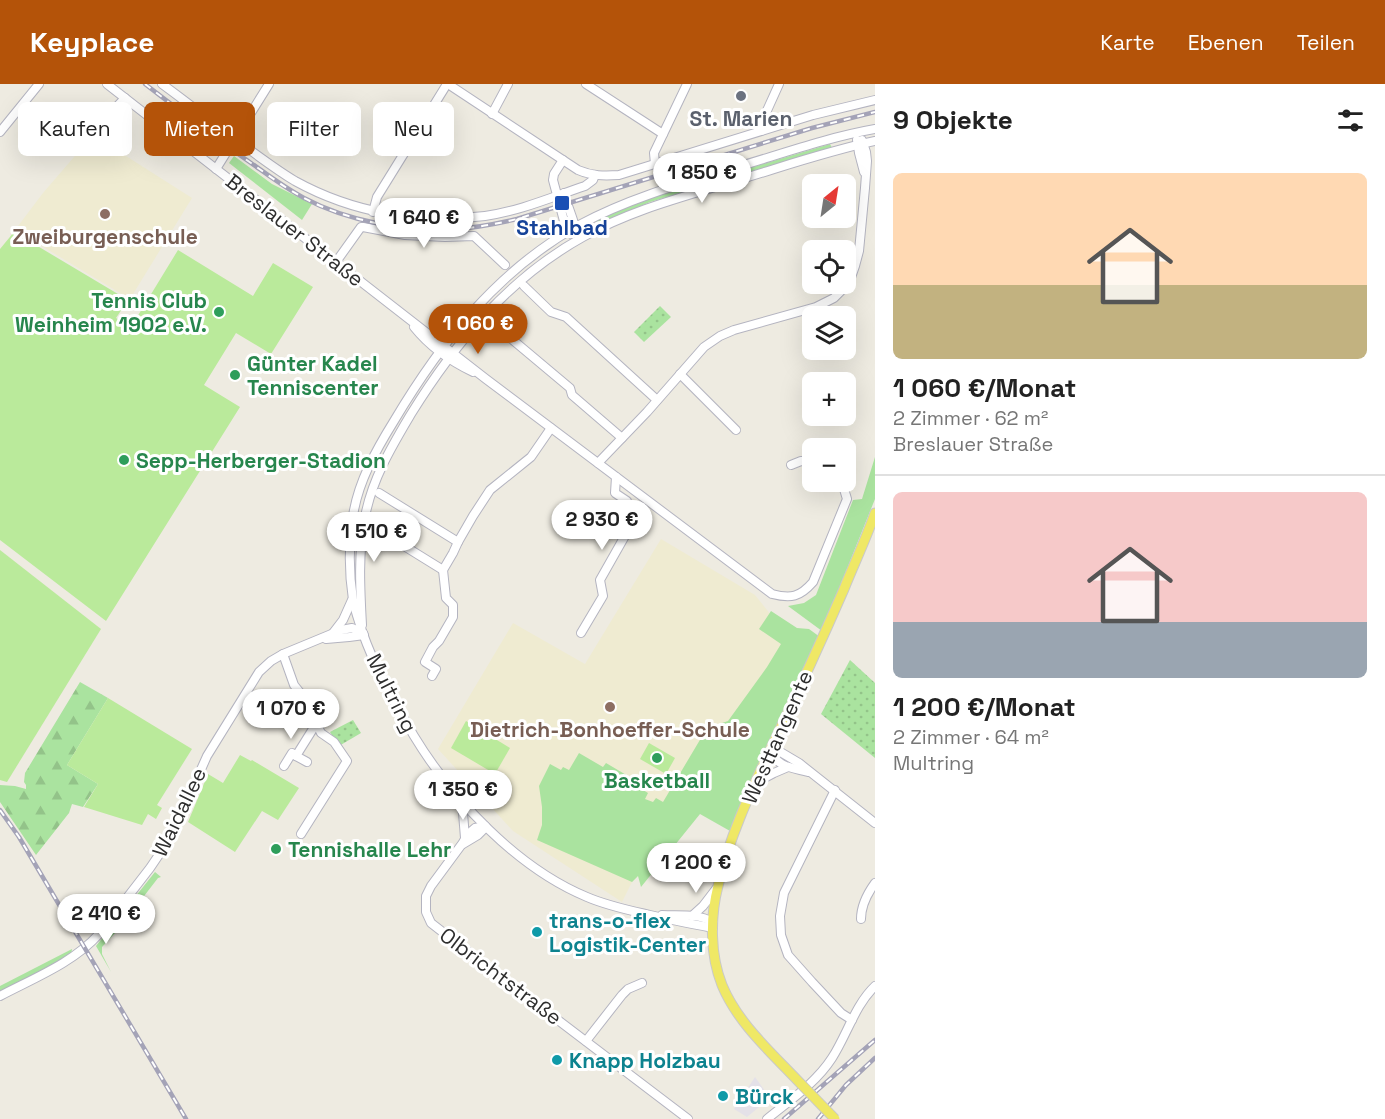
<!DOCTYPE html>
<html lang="de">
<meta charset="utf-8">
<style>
:root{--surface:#fff;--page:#f6f6f6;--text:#222;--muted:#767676;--line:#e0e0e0;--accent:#b45309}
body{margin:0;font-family:"Space Grotesk",sans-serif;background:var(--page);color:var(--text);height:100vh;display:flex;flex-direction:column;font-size:22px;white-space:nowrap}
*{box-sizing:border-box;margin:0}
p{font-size:20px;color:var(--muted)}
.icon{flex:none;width:33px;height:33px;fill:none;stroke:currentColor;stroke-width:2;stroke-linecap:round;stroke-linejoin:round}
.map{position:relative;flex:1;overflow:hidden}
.panel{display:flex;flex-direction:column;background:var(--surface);width:510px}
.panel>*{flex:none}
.hud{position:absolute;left:18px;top:18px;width:570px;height:54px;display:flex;gap:12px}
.needle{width:39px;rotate:30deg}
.tools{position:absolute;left:802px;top:90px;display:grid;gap:12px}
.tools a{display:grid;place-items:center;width:54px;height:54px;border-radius:9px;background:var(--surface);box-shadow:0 6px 24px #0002;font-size:30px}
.price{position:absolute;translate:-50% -51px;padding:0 14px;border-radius:21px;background:#fff;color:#222;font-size:20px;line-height:39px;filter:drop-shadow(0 2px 3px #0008)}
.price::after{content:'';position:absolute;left:50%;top:36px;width:18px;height:14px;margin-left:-9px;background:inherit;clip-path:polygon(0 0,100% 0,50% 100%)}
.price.selected{background:var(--accent);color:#fff}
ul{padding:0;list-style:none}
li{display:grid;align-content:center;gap:12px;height:318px;padding:0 18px}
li+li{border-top:2px solid var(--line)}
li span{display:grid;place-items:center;height:186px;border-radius:9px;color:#555}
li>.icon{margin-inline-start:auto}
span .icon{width:108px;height:108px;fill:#fffc;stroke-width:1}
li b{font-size:26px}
h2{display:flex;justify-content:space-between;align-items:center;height:72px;padding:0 18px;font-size:26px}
.tag{padding:0 21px;border-radius:9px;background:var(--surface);box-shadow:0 6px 24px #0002;font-size:21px;line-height:54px}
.tag.selected{background:var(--accent);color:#fff}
header{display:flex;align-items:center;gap:36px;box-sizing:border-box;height:84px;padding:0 30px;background:var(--accent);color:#fff}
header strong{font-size:28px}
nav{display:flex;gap:33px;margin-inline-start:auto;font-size:21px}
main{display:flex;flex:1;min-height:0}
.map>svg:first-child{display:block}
.industrial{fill:#e4e1e8}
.education{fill:#efebd1}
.grass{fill:#aae39f}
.forest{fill:url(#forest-firs)}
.park{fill:url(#park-dots)}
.pitch{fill:#baea9b}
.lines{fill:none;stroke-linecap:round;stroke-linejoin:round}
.minor-casing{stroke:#b4b4c0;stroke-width:10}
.major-casing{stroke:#c9c9c9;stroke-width:11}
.minor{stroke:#fff;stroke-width:8}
.major{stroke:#efe865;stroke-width:9}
.rail-casing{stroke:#a4a3b7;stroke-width:4.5}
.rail{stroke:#fff;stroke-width:2;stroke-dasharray:7;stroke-linecap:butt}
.major-bridge-casing{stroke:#c9c9c9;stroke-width:11;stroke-linecap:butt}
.major-bridge{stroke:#efe865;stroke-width:9}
.worship-dot{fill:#6b7280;stroke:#fff;stroke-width:2}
.transit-dot{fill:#1a4fb4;stroke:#fff;stroke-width:2}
.education-dot{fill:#8d6e63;stroke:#fff;stroke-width:2}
.leisure-dot{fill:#2e9e5b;stroke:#fff;stroke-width:2}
.culture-dot{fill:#0f9aa8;stroke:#fff;stroke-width:2}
.labels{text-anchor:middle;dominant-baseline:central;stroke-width:6;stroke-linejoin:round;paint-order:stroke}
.worship-label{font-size:21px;font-weight:bold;fill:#5b616d;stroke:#fff}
.transit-label{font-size:21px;font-weight:bold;fill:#164399;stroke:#fff}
.street-label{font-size:21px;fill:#2e2e2e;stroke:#fff}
.education-label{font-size:21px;font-weight:bold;fill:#785e54;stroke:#fff}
.leisure-label{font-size:21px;font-weight:bold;fill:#27864d;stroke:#fff;text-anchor:start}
.culture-label{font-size:21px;font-weight:bold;fill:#0d838f;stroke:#fff;text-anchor:start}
</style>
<header>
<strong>Keyplace</strong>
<nav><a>Karte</a><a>Ebenen</a><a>Teilen</a></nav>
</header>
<main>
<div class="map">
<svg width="875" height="1035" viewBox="0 0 875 1035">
<defs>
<pattern id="forest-firs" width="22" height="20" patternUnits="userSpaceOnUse" patternTransform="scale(1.5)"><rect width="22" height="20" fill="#aae39f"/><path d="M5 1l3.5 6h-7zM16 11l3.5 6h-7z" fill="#93c389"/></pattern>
<pattern id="park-dots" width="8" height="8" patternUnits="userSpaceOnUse" patternTransform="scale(1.5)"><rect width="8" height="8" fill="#aae39f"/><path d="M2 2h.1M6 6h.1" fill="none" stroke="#93c389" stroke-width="1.8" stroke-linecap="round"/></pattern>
</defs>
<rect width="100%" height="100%" fill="#eeebe1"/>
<polygon class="industrial" points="755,993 770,1014 747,1033 734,1025"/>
<g class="education">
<polygon points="93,51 192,114 130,215 15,146 43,109"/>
<polygon points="661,455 755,511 787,551 697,731 632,798 622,818 513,747 438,665 513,539 585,580"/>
</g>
<g class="grass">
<polygon points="830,60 832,64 650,118 597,141 595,136 648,114"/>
<polygon points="234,72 272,100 312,120 302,136 229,79"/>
<polygon points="875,373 875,415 822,547 788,522 804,519 816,511 853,416 862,415"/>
<polygon points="771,527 797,544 809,545 820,553 730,747 700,730 641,803 638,792 632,798 537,756 542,741 542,723 539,702 550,680 561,686 563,683 569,686 579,669 603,683 606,679 628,692 624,700 628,703 630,698 648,709 645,715 653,718 656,714 663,718 707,644 728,637 767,583 781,560 759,545"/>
<polygon points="155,788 161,793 158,794 117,847 102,863 102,870 111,888 96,862"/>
<polygon points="72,865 71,872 0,908 0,902"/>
</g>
<polygon class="forest" points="80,598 108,614 67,681 98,700 83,723 72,720 69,729 36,771 0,718 0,701 15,702 26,705 26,701 24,698 25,689"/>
<g class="park">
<polygon points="660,222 671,233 644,258 634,248"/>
<polygon points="850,576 875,599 875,674 821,630"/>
<polygon points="353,636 361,649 339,662 330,648"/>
</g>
<g class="pitch">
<polygon points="14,148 128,216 116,234 131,243 178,166 253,212 273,179 313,203 271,270 236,249 204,301 240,323 106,537 0,456 0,165"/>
<polygon points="0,466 101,545 7,698 0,696"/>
<polygon points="108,614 192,665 157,721 162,724 156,735 148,730 142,741 84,723 98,700 67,681"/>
<polygon points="466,637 510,664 495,690 451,664"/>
<polygon points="649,659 675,674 666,690 640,675"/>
<polygon points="240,671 251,677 252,676 299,704 278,736 262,727 235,768 188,738 208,690 223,699"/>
</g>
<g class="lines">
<g class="minor-casing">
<g id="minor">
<path d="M 107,0 L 486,295 L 772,510 C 791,515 800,513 813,498 L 847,415 L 844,405 L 836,398"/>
<path d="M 162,0 C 188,19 213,39 239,58 C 257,71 275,85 295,97 C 353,129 419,140 485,132 C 520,127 552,113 585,102 L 593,96 L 595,91"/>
<path d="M 448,0 L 578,86 C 592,92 604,92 619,91 L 813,31 L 875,16"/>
<polyline points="586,0 663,50"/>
<polyline points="492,30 508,0"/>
<polyline points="761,47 760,42 779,0"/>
<polyline points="0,48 39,0"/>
<polyline points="88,53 125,14"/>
<polyline points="857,56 859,69 864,88"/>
<polyline points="563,76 554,90 553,96 564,137 571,150"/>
<polyline points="655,80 654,69 687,0"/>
<polyline points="216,85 269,0"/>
<path d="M 564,109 C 567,121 574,136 576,147"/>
<polyline points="373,128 377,113 447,0"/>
<polyline points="336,178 361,143 363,143 405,151 445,153 474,152 505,181"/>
<polyline points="524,202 551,228 566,233 657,316"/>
<polyline points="489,236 570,304 572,311 622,354"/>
<path d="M 414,243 C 430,263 450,277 473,288"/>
<polyline points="680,290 736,346"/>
<polyline points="598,379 647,328 704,263 720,252 734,246 816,223 834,214 849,199 855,182 859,167 865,104 867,77 866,68 862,56"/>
<polyline points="791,381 801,377 813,378"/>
<polyline points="379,409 458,458"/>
<polyline points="401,460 443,486"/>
<path d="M 362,541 C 360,505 358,468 365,433 C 372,395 392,362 411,330 C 455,259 509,194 583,153 C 631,126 683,113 735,97 C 782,83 828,67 875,57"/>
<polyline points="333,549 343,536 352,516"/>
<polyline points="581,549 603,512 600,496 630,443 627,417 615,409 616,393"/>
<polyline points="326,555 349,553 364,551"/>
<polyline points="283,570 294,601 302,611 321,649 334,658 347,677 301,750"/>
<polyline points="432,592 436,585 425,578 433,563 439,557 453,533 453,521 446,514 443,486 453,469 458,458 473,432 490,406 531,373 551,344"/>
<polyline points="772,663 799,679 875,739"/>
<path d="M 771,666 C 775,683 794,684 808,688"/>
<polyline points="296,672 307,678"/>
<polyline points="284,682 292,669 296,672 316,640"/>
<polyline points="755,699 774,689 788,683"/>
<polyline points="835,706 784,809 780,832 781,851 788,871 812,898 841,929 852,936"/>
<polyline points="459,716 463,729 465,754"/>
<polyline points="485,742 475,744 468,750 462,760 431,802 426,812 426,828 431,839 458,860 688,1035"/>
<polyline points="463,760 478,751 486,743"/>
<path d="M 662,831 C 680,832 697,829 713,838"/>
<polyline points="692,832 703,822 716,805"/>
<path d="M 861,835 C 861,822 867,810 875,799"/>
<path d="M 713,844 C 692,840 671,836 650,831 C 628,826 608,822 587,813 C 517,784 453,716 414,652 C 394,618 375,584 362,547 C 359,537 355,527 353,516 C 349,490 349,458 353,432 C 358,398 376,366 394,337 C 441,258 497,187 579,141 C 631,113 687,98 744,81 C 787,68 830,53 875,45"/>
<path d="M 0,912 C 34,894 73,879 99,850 L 150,784 L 171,753 L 207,672 L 259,588 L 271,577 L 283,570 L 341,546 L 352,544 L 363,549"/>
<polyline points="586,957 622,911 628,905 642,899"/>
<path d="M 767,1035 C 789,1017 816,999 832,974 C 847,951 855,921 875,902"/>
</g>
</g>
<g class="major-casing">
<path id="major" d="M 801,1000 C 773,970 738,940 722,901 C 710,871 710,833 718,802 C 729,753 751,707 772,662 C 797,610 821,558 844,505 C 854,480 866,455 875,429"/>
</g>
<use href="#minor" class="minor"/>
<use href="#major" class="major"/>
<g class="rail-casing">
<g id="rail">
<path d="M 145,0 C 180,27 215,54 251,79 C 268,91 285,104 304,114 C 347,137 406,148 454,145 C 475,144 496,140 517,135 L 812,44 L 875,28"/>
<polyline points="0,726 19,753 186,1035"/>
<polyline points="784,1035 875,956"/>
<polyline points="818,1035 846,1001 875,974"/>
</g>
</g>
<use href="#rail" class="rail"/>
<g class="major-bridge-casing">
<polyline id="major-bridge" points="801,1000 835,1035"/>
</g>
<use href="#major-bridge" class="major-bridge"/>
</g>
<circle class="worship-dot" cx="741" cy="12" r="6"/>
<rect class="transit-dot" x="554" y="111" width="16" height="16" rx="3"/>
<g class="education-dot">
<circle cx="105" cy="130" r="6"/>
<circle cx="610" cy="623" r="6"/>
</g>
<g class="leisure-dot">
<circle cx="219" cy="228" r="6"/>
<circle cx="235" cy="291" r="6"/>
<circle cx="124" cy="376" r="6"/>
<circle cx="657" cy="674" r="6"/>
<circle cx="276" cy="765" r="6"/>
</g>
<g class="culture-dot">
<circle cx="537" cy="848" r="6"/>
<circle cx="557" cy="976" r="6"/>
<circle cx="723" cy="1012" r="6"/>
</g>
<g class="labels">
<g class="worship-label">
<text x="741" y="34">St. Marien</text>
</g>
<g class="transit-label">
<text x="562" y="143">Stahlbad</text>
</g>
<g class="street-label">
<text transform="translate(295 146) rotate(38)">Breslauer Straße</text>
<text transform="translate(392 609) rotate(63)">Multring</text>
<text transform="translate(777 653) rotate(-66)">Westtangente</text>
<text transform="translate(179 728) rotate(-64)">Waidallee</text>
<text transform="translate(501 892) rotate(37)">Olbrichtstraße</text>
</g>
<g class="education-label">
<text x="105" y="152">Zweiburgenschule</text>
<text x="610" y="645">Dietrich-Bonhoeffer-Schule</text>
</g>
<g class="leisure-label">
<text x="207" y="216" text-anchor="end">Tennis Club<tspan x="207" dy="24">Weinheim 1902 e.V.</tspan></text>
<text x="247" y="279">Günter Kadel<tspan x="247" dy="24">Tenniscenter</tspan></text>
<text x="136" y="376">Sepp-Herberger-Stadion</text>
<text x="657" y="696" text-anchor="middle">Basketball</text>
<text x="288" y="765">Tennishalle Lehr</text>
</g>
<g class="culture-label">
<text x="549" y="836">trans-o-flex<tspan x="549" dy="24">Logistik-Center</tspan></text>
<text x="569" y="976">Knapp Holzbau</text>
<text x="735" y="1012">Bürck</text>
</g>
</g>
</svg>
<div class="tools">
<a><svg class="needle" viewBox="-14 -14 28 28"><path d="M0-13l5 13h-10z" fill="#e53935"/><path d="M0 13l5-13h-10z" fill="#767676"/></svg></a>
<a><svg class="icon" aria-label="locate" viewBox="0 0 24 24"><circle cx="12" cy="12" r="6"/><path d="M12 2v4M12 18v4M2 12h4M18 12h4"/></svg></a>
<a><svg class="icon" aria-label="layers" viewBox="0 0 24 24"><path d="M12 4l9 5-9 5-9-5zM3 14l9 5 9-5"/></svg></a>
<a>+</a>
<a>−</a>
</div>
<b class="price" style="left:702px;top:120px">1 850 €</b>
<b class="price" style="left:424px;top:165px">1 640 €</b>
<b class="price selected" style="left:478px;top:271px">1 060 €</b>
<b class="price" style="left:602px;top:467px">2 930 €</b>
<b class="price" style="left:374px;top:479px">1 510 €</b>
<b class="price" style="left:291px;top:656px">1 070 €</b>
<b class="price" style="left:463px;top:737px">1 350 €</b>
<b class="price" style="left:696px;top:810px">1 200 €</b>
<b class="price" style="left:106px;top:861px">2 410 €</b>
<div class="hud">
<a class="tag">Kaufen</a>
<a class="tag selected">Mieten</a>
<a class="tag">Filter</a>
<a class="tag">Neu</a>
</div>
</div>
<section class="panel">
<h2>9 Objekte<svg class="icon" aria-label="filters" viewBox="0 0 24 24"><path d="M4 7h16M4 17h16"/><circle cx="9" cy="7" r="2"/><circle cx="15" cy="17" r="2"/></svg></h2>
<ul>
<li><span style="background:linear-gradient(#ffd9b3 60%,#c2b280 0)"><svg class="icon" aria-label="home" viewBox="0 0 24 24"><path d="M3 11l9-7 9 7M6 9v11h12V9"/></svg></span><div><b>1 060 €/Monat</b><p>2 Zimmer · 62 m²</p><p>Breslauer Straße</p></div></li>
<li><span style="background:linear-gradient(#f6c9c9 70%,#9aa5b1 0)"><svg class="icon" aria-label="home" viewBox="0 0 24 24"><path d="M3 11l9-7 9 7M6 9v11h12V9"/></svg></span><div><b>1 200 €/Monat</b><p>2 Zimmer · 64 m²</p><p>Multring</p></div></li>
</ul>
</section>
</main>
